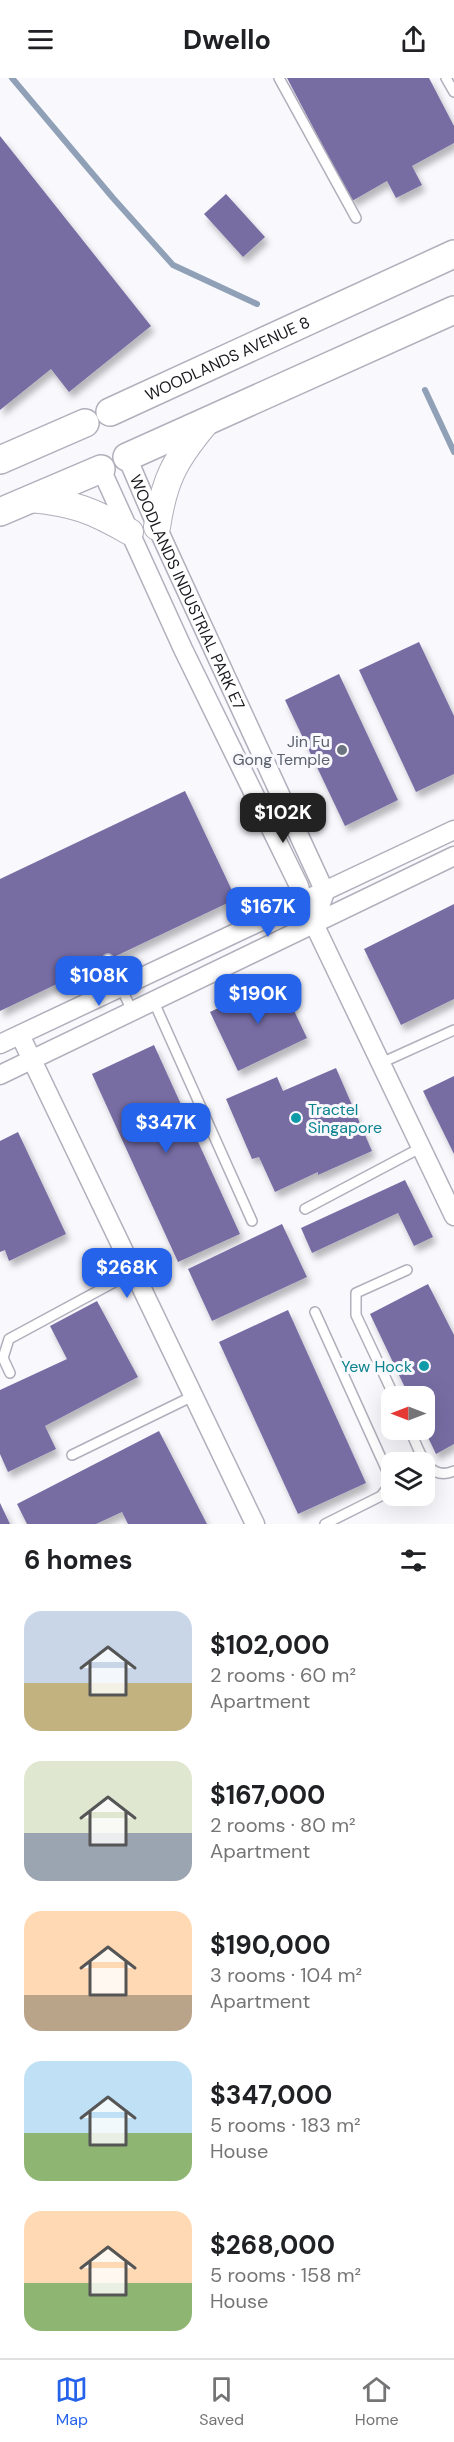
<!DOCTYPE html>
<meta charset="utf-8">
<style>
:root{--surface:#fff;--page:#f6f6f6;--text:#202124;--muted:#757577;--line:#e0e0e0;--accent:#2563eb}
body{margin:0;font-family:"DM Sans",sans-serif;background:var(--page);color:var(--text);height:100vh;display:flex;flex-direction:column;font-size:22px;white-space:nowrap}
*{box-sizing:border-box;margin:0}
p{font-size:20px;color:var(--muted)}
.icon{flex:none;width:33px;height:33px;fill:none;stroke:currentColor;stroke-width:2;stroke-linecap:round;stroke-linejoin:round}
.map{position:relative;height:1446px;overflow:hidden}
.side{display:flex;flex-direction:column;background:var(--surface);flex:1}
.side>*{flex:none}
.needle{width:39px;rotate:270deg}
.fabs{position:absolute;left:381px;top:1308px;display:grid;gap:12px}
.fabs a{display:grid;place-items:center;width:54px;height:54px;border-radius:12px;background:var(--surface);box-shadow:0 6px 24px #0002;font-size:30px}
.price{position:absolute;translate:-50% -51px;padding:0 14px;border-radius:12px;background:var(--accent);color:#fff;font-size:20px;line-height:39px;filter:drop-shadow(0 2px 3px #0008)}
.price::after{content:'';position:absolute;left:50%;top:36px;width:18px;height:14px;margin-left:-9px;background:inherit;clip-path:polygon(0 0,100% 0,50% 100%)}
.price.current{background:#222;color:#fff}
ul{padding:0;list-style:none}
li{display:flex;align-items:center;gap:18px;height:150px;padding:0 24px}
li span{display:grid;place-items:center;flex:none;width:168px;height:120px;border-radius:18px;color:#555}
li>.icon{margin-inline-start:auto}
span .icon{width:72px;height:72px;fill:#fffc;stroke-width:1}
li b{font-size:26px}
h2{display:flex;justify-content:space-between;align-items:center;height:72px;padding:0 24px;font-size:26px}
header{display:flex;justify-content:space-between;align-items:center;height:78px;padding:0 24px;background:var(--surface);font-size:27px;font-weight:700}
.tabs{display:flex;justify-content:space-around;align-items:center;height:84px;border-top:2px solid var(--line);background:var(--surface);font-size:16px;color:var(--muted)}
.tabs a{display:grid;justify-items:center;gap:3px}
.tabs .current{color:var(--accent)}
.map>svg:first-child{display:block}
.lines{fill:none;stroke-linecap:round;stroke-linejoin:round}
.stream{stroke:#8fa0b7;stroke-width:6}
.building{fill:#776da3;filter:url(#shadow)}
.service-casing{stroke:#b0afbb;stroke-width:12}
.minor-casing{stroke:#b0afbb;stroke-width:21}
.secondary-casing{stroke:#b0afbb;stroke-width:28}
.primary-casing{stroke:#b0afbb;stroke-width:30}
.service{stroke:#fff;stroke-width:9}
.minor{stroke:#fff;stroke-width:18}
.secondary{stroke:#fff;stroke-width:26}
.primary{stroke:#fff;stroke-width:27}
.worship-dot{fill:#6b7280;stroke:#f8f8fd;stroke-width:2}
.culture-dot{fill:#0f9aa8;stroke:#f8f8fd;stroke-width:2}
.labels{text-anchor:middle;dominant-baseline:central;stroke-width:6;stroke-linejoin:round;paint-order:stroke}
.street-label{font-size:16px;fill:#19181d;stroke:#f8f8fd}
.worship-label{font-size:16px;fill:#5b616d;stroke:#f8f8fd;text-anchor:end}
.culture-label{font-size:16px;fill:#0d838f;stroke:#f8f8fd;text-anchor:start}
</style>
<header><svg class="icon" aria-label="menu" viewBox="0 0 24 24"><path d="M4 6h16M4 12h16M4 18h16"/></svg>Dwello<svg class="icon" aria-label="share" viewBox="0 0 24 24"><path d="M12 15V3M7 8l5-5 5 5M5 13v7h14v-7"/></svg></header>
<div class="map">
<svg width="454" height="1446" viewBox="0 0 454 1446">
<defs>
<filter id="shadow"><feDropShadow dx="3.5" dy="6" stdDeviation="3" flood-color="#0004"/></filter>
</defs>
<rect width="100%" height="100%" fill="#f8f8fd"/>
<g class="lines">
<g class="stream">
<polyline points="12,0 113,120 173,187 257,226"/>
<polyline points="425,312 454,374"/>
</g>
</g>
<g class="building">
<polygon points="287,0 429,0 454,48 454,65 412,88 422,107 396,120 387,103 352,123"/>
<polygon points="0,58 151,248 69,314 51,291 0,332"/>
<polygon points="226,116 265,159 243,179 204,136"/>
<polygon points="419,564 454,638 454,696 416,714 359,592"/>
<polygon points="339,596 398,722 345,748 285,622"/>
<polygon points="185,713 236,821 0,933 0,801"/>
<polygon points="454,826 454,921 401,947 364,871"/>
<polygon points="279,901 307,960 238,993 210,934"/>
<polygon points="154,967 240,1156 178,1184 92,996"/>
<polygon points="336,990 372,1073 318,1097 318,1094 275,1114 259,1079 252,1081 226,1021 277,999 283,1013"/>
<polygon points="454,998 454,1076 423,1013"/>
<polygon points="18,1054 66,1156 9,1183 5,1172 0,1174 0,1063"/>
<polygon points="405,1102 433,1159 414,1168 398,1135 312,1175 301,1150"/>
<polygon points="282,1146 307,1199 212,1243 188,1191"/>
<polygon points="428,1206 454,1257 454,1366 436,1376 424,1351 424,1318 409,1318 370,1236"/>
<polygon points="97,1223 138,1299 45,1348 56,1371 8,1394 0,1376 0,1312 67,1281 50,1248"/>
<polygon points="288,1232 366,1405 298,1436 219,1264"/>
<polygon points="159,1353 207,1446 128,1446 122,1434 96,1446 27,1446 17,1426"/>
<polygon points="0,1425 10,1446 0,1446"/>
</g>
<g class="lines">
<g class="service-casing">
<g id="service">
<polyline points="279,0 356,140"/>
<polyline points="446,0 454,14"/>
<polyline points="108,881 132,933"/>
<polyline points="153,922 252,1143"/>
<polyline points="381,985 454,952"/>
<polyline points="305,1131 422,1069"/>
<polyline points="315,1234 392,1404 381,1418 325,1446"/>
<polyline points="10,1295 3,1280 9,1261 133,1194"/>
<polyline points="394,1318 356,1237 356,1215 407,1192"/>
<path d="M 410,1352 C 419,1371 427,1405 454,1393"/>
<polyline points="72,1377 193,1318"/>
</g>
</g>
<g class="minor-casing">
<g id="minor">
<path id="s1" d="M 127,379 L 157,449 L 325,814 L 314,845"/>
<polyline points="101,391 183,571 299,808 303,823 454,1138"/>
<polyline points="20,957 255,1446"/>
<polyline points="0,966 454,752"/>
<polyline points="0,997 454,778"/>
</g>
</g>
<g class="secondary-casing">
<g id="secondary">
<path d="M 30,421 C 73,425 92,432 130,454"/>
<path d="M 157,449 C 164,403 174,383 204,347"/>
</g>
</g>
<g class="primary-casing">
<g id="primary">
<path id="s2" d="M 110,334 L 454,176"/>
<polyline points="127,379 454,232"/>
<polyline points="0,382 85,345"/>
<polyline points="0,434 101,391"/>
</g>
</g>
<use href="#service" class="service"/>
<use href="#minor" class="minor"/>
<use href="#secondary" class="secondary"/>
<use href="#primary" class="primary"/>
</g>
<circle class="worship-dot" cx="342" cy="672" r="6"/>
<g class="culture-dot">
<circle cx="296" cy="1040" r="6"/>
<circle cx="424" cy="1288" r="6"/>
</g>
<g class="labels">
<g class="street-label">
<text stroke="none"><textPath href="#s2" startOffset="129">WOODLANDS AVENUE 8</textPath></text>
<text stroke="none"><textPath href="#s1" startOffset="148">WOODLANDS INDUSTRIAL PARK E7</textPath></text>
</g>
<g class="worship-label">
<text x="330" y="663">Jin Fu<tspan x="330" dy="18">Gong Temple</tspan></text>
</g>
<g class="culture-label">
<text x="308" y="1031">Tractel<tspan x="308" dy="18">Singapore</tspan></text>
<text x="412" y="1288" text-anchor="end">Yew Hock</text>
</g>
</g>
</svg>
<div class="fabs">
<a><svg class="needle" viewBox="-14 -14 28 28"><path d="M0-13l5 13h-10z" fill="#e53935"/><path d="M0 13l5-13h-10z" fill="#757577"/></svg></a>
<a><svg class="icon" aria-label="layers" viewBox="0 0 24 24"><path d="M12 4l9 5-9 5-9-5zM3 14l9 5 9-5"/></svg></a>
</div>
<b class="price current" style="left:283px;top:766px">$102K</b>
<b class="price" style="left:268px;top:860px">$167K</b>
<b class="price" style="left:99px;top:929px">$108K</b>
<b class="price" style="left:258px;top:947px">$190K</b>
<b class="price" style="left:166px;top:1076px">$347K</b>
<b class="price" style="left:127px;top:1221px">$268K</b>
</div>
<section class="side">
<h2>6 homes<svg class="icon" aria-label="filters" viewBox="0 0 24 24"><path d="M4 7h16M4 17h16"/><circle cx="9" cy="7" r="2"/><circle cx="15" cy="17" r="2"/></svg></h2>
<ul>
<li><span style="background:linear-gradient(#c9d6e8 60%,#c2b280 0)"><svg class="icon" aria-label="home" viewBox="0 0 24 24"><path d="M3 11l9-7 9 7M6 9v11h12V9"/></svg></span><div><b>$102,000</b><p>2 rooms · 60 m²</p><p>Apartment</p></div></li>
<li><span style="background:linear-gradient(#dfe7d0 60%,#9aa5b1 0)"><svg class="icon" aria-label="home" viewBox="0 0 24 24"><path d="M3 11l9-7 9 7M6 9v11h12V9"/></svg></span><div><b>$167,000</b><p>2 rooms · 80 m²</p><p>Apartment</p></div></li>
<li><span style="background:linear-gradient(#ffd9b3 70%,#b9a48a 0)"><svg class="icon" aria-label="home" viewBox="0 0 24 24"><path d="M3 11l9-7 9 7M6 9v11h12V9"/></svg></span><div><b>$190,000</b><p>3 rooms · 104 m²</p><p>Apartment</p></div></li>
<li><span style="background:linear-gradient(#bfe0f5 60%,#8fb573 0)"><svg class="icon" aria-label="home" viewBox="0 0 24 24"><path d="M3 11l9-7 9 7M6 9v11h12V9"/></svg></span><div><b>$347,000</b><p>5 rooms · 183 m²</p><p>House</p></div></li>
<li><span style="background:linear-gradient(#ffd9b3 60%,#8fb573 0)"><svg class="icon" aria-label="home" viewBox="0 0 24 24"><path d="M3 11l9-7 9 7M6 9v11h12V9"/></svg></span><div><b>$268,000</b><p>5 rooms · 158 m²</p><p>House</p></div></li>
</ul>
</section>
<nav class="tabs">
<a class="current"><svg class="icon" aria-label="map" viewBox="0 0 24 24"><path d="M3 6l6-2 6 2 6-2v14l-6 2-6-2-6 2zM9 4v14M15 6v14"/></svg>Map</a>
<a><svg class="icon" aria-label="saved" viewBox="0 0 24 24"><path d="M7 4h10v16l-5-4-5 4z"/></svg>Saved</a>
<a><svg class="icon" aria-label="home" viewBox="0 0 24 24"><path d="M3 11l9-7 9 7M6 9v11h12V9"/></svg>Home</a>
</nav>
